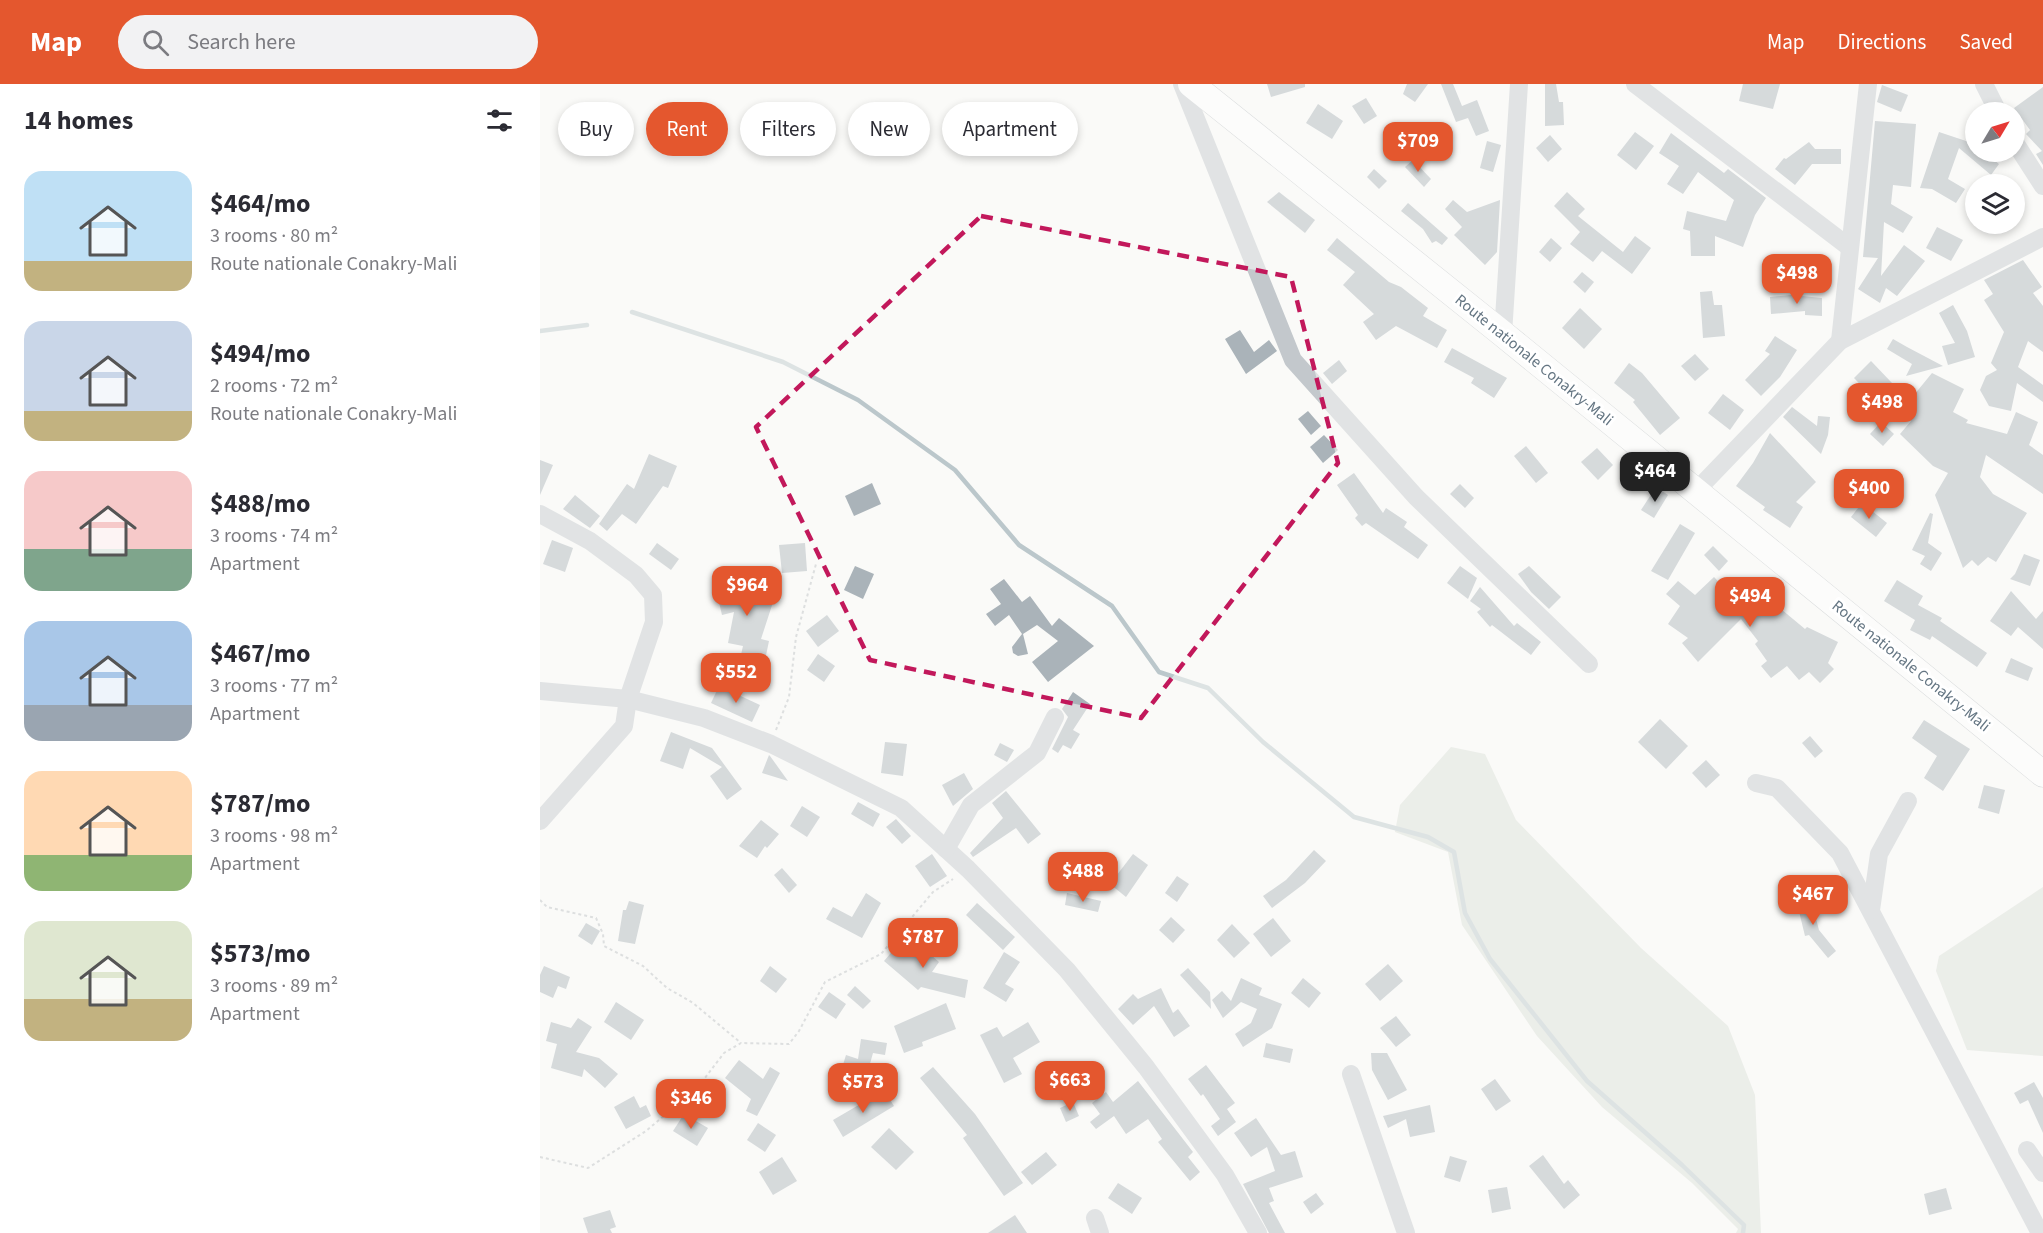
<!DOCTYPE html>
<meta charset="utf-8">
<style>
:root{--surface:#fff;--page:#f2f2f3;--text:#2b2b33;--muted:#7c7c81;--accent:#e4572e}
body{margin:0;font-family:"Source Sans 3",sans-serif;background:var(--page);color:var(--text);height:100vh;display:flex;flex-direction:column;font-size:22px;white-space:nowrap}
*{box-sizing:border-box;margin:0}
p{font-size:20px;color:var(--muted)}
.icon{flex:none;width:33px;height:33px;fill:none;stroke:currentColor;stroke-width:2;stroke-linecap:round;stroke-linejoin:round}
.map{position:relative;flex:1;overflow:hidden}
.details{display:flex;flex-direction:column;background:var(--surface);width:540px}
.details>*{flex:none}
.hud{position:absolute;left:18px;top:18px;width:570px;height:54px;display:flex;gap:12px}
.needle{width:39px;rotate:52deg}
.controls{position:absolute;left:1425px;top:18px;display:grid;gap:12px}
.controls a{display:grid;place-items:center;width:60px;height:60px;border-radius:50%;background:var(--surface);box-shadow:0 3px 9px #0003;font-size:30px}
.price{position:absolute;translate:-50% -51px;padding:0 14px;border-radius:12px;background:var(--accent);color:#fff;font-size:20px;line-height:39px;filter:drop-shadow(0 2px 3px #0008)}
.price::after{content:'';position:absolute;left:50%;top:36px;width:18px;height:14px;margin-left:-9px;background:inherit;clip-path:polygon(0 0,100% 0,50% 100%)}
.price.on{background:#222;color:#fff}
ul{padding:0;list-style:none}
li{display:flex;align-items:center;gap:18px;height:150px;padding:0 24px}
li span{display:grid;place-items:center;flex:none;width:168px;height:120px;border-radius:18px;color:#555}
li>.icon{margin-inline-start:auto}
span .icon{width:72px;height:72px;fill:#fffc;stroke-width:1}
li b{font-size:26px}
h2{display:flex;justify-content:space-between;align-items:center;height:72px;padding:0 24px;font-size:26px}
.tag{padding:0 21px;border-radius:27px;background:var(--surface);box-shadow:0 3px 9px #0003;font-size:21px;line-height:54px}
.tag.on{background:var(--accent);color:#fff}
header{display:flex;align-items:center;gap:36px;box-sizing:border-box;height:84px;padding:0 30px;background:var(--accent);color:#fff}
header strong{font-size:28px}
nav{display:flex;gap:33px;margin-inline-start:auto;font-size:21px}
.search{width:420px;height:54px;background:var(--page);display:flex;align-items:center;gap:15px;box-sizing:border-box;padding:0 21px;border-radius:33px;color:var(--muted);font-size:22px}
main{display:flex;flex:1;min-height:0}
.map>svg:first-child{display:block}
.green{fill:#dadfd7}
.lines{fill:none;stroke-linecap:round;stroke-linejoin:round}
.stream{stroke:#bbc7cb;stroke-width:4.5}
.building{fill:#aab3b9}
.highway-casing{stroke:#b4b9bd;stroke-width:27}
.path{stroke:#bbbfc2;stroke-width:2;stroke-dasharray:3 3;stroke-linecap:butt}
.minor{stroke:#c3c8cc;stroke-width:18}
.highway{stroke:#fff;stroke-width:26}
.marked{fill:none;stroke:#c2185b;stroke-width:4.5;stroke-dasharray:12 8;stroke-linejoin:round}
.labels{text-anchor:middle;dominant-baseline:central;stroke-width:6;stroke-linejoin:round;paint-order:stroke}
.street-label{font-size:16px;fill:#657683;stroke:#fff}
</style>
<header>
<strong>Map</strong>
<div class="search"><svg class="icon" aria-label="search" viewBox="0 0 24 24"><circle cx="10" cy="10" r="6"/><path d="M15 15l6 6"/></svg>Search here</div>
<nav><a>Map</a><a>Directions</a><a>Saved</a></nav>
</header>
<main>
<section class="details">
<h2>14 homes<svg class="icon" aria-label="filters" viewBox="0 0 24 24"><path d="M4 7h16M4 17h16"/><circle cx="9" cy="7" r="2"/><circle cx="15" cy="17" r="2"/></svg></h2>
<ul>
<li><span style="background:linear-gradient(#bfe0f5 75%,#c2b280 0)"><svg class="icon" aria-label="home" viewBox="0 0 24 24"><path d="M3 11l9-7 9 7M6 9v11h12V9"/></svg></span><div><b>$464/mo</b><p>3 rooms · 80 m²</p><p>Route nationale Conakry-Mali</p></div></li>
<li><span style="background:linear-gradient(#c9d6e8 75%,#c2b280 0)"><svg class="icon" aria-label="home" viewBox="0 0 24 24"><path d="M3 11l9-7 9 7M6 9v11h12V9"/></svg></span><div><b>$494/mo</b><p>2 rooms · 72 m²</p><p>Route nationale Conakry-Mali</p></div></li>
<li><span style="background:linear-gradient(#f6c9c9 65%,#7fa58c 0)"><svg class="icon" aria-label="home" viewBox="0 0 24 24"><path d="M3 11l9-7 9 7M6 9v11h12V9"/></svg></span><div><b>$488/mo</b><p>3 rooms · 74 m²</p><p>Apartment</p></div></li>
<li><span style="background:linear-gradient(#a9c7e8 70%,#9aa5b1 0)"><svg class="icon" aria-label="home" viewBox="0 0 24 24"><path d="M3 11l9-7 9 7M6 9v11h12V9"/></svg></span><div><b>$467/mo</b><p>3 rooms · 77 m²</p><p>Apartment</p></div></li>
<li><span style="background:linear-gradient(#ffd9b3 70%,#8fb573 0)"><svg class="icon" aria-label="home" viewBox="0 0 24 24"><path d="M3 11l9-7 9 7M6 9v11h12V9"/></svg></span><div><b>$787/mo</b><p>3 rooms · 98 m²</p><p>Apartment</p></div></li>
<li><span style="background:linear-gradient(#dfe7d0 65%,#c2b280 0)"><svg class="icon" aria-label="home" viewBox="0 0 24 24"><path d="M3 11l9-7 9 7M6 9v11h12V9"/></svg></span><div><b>$573/mo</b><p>3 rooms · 89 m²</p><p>Apartment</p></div></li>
</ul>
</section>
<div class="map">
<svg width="1503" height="1149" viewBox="0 0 1503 1149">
<rect width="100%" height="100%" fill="#fafaf8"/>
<g class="green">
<polygon points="911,663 945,670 976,736 1101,864 1188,942 1215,1011 1221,1149 1196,1149 1198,1145 1152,1099 1062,1023 997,952 922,841 908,768 855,748 860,721"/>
<polygon points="1503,803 1503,972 1427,966 1396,887 1399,872"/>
</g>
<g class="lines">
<g class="stream">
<polyline points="92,228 243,278 318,316 415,386 479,461 572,522 619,588 668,604 723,658 814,733 888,753 914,768 925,829 950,875 1047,997 1142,1081 1204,1141 1203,1149"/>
<polyline points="0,247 47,241"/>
</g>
</g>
<g class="building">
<polygon points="727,0 765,0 765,3 731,13"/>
<polygon points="867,0 888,0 875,18 863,10"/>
<polygon points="901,0 913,0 922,22 937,16 949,47 936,52 928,34 916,38"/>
<polygon points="1005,0 1016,0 1019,18 1023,18 1024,41 1005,42"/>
<polygon points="1203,0 1240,0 1233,25 1199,17"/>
<polygon points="1342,1 1368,11 1361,28 1337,18"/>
<polygon points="1503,3 1503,81 1496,70 1502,67 1486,50 1490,46 1474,24"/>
<polygon points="826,14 837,32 824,40 812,22"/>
<polygon points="778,20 803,37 792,55 766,39"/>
<polygon points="1335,37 1376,40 1371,103 1353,101 1351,120 1373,133 1363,149 1344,138 1341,192 1364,161 1385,177 1357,212 1346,204 1340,219 1318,205 1338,174 1323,173"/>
<polygon points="862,45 879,46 878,61 862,60"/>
<polygon points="1095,48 1114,62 1096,86 1077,71"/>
<polygon points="1399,48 1435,60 1436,68 1444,68 1459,80 1451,91 1419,64 1408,95 1425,105 1416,119 1392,105 1380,104"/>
<polygon points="1131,49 1184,89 1188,85 1226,114 1215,131 1203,163 1175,152 1175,172 1151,172 1150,147 1143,145 1147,127 1186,137 1194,116 1158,88 1143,110 1127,100 1139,82 1119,69"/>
<polygon points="1010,51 1022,65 1008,78 996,64"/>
<polygon points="947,57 961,61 953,88 940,84"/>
<polygon points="1269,58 1275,65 1301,65 1301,80 1272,80 1255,101 1235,85 1244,74 1246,75"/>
<polygon points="873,76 891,95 884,103 865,83"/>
<polygon points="834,85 847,97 839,105 827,93"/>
<polygon points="739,108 775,136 765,149 727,118"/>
<polygon points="1027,108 1045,125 1038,132 1083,168 1095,152 1111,164 1092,190 1062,167 1053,178 1030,160 1040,148 1014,122"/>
<polygon points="913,116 927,128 960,116 957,168 945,181 914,151 922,143 905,125"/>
<polygon points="868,119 908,154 902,161 896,157 892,159 883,145 861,127"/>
<polygon points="1397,143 1423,156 1411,177 1386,164"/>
<polygon points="797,154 849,198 861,203 888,224 883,232 907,246 897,264 856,242 836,256 823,238 834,230 803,201 815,188 787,166"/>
<polygon points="1011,154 1022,164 1010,178 999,168"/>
<polygon points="1483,176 1502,203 1493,209 1503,222 1503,268 1488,257 1478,283 1503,301 1503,318 1477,299 1471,327 1449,322 1440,306 1446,292 1457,286 1451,279 1464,248 1444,216 1453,210 1444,196"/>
<rect x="1275" y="180" width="12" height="17"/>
<polygon points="1042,188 1054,198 1045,209 1033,198"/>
<polygon points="1172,207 1174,221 1182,221 1185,252 1163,254 1160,208"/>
<polygon points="1251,211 1282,214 1282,232 1265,231 1265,227 1231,230 1230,213"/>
<polygon points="1413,221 1427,247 1435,273 1408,281 1402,262 1415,259 1399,229"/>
<polygon points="1040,224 1062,245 1044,265 1022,244"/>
<polygon points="700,246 714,268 729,256 737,267 706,290 685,255"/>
<polygon points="1235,252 1257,266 1240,293 1221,312 1205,296 1230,270 1225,267"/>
<polygon points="1353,255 1367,263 1403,282 1366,292 1372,280 1347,265"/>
<polygon points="912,264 967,294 954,314 931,299 934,294 904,278"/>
<polygon points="1155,270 1169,285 1155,297 1141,282"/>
<polygon points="799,276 807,287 792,300 783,289"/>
<polygon points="1331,277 1352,299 1335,316 1314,294"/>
<polygon points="1089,279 1102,289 1140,334 1120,351 1093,318 1095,316 1074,299"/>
<polygon points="1392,289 1424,305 1413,328 1428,336 1426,339 1467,350 1476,328 1498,338 1489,361 1503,371 1503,410 1446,371 1440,393 1453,410 1487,429 1456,478 1448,473 1438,482 1432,476 1423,484 1395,411 1408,389 1393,382 1360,350 1371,337 1359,323 1374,311"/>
<polygon points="1183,310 1204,326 1190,346 1168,329"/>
<polygon points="1252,323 1277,342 1278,332 1290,333 1288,351 1281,370 1243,333"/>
<polygon points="768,327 781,342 771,351 758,335"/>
<polygon points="1341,338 1354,350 1343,362 1330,350"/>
<polygon points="1230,349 1276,398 1256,418 1263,423 1250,444 1223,426 1225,423 1196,402 1213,379"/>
<polygon points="784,351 798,366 783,379 770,363"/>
<polygon points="986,362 1008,389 996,399 974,372"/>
<polygon points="1057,364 1073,381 1058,396 1041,378"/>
<polygon points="109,370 137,382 128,404 123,402 96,440 82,430 67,447 59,440 87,400 94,405"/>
<polygon points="0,376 13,381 0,411"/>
<polygon points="814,389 843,429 846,424 867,438 864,443 888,461 878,475 826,439 822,442 815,434 818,431 797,401"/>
<polygon points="332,399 341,420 314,432 305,412"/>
<polygon points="920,400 934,414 925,424 910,410"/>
<polygon points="1116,403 1128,411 1114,434 1101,426"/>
<polygon points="35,411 60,432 50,444 23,425"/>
<polygon points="1322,419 1347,439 1336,453 1311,433"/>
<polygon points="1390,429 1393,430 1388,459 1402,469 1391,487 1380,480 1385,472 1372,466"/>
<polygon points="1140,440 1155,449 1128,496 1111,487"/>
<polygon points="12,456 33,464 25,488 3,480"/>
<polygon points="117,459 139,475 131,486 109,470"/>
<polygon points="265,459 267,487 242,489 239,461"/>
<polygon points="1173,462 1188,477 1179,487 1164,471"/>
<polygon points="1484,470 1500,476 1490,502 1470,495 1475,490"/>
<polygon points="315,482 334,490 323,515 304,506"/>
<polygon points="920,482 937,494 928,515 907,499"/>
<polygon points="989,482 1021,513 1009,525 991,508 978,490"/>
<polygon points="191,487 214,494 210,508 234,515 221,555 229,557 224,581 200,575 203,562 188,559 194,528 182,531 178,514 183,513"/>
<polygon points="1174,493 1195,515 1216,493 1233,511 1229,515 1265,545 1267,543 1298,558 1288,579 1294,585 1280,599 1269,588 1259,596 1247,582 1231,594 1221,582 1227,577 1215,560 1218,557 1201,535 1158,578 1142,559 1148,554 1128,540 1140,522 1126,510 1138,497 1155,511"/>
<polygon points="464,495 482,518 490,512 512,542 519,534 554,562 508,598 492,578 518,557 497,541 483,550 488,570 478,572 473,569 472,563 482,550 469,531 455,542 446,530 461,520 450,505"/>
<polygon points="1357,496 1383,512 1378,521 1402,534 1400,537 1447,569 1437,583 1392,552 1390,556 1370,546 1375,536 1344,517"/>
<polygon points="940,503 974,542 977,539 1001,558 991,571 952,541 950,543 937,528 941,525 930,517"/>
<polygon points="1471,507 1496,535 1503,527 1503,565 1478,543 1471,552 1450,537"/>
<polygon points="287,531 299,547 278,563 266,547"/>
<polygon points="278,570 295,582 284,598 267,586"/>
<polygon points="1471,574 1493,584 1488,597 1465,588"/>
<polygon points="179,602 220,621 212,638 171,619"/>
<polygon points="533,608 550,620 533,646 540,650 531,665 523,661 518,669 512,665 528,633 522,625"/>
<polygon points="1120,635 1148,662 1126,685 1098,658"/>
<polygon points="1384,636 1430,665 1403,707 1384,694 1397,672 1372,654"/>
<polygon points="131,648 172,664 202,705 187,716 170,692 182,683 150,664 143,685 120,677"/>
<polygon points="1270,652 1283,667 1275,674 1262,659"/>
<polygon points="345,658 367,660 363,692 341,689"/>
<polygon points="460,659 474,666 467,678 454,671"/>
<polygon points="229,671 230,672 248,697 222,689"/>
<polygon points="1166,676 1180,691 1166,704 1152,689"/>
<polygon points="424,689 433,705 413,722 402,701"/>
<polygon points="1444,701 1465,706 1459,730 1438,724"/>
<polygon points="466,707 501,750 488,760 476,744 433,773 430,769 463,734 452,719"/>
<polygon points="318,718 340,730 333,743 311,730"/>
<polygon points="262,722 280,733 267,753 250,742"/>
<polygon points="356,735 371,752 362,760 346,743"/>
<polygon points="221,736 239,750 227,764 225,762 217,774 199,762"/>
<polygon points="774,766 786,777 765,799 732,824 723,812 746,796"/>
<polygon points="392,770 407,792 390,803 375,782"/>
<polygon points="593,770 608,781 586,813 570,800"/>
<polygon points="551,772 567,788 563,806 540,782"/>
<polygon points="242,784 257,801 249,809 234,791"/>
<polygon points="637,792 649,800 637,818 625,809"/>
<polygon points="326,809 341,819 322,854 286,835 293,823 312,833"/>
<polygon points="527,809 561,817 558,828 525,821"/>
<polygon points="1270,812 1279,846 1296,867 1288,874 1269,851 1265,852 1256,815"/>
<polygon points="89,817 104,821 95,860 78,857 83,826 86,826"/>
<polygon points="437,819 475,853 463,866 426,831"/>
<polygon points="631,833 645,846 633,859 619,846"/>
<polygon points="733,834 751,857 731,873 713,850"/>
<polygon points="46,839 60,847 52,861 38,852"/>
<polygon points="692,840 710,859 694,874 677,856"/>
<polygon points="367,850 399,878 392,888 428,896 425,914 381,903 378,906 344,877"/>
<polygon points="464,868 480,878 465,900 474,905 466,918 443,904"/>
<polygon points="848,880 863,897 840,917 825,900"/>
<polygon points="4,882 30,893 26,905 18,902 13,914 0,908 0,891"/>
<polygon points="230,882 247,895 236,909 220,897"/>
<polygon points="648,884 670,908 671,925 640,891"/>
<polygon points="701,894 722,904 719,911 742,920 732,944 703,963 695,950 711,939 717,925 701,918 683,934 672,916 682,907 691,917"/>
<polygon points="763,894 781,909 769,924 751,909"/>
<polygon points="315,902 331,917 323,925 307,911"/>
<polygon points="621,904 633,929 638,925 650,942 634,953 614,922 593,941 578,925 593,910 598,915"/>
<polygon points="289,908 306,920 296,935 278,923"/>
<polygon points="76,918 104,936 91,956 64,938"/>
<polygon points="406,919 416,945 382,958 383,962 364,969 354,942"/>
<polygon points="856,932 871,951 856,963 840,944"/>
<polygon points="38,934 52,943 36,968 59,974 78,990 65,1004 44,985 42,993 11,984 17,960 6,957 11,938 31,944"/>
<polygon points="488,938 500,958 473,974 482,990 464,999 440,951 457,943 463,953"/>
<polygon points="321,955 347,959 345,971 333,969 326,994 301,987 306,971 318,975"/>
<polygon points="726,959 753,965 750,979 723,973"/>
<polygon points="831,969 847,969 867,1006 848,1016 832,986"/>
<polygon points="199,976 223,995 230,983 240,989 217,1032 206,1027 211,1015 185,994"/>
<polygon points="666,981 695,1019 687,1025 696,1038 678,1052 671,1042 680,1035 663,1010 661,1012 648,995"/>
<polygon points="393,983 435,1030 483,1099 464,1112 423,1054 427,1051 380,994"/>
<polygon points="955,995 971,1017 956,1027 941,1005"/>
<polygon points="598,997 653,1068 648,1073 660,1088 650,1097 618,1058 622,1055 608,1035 586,1050 574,1032 556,1045 550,1038 560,1030 552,1019 566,1008 573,1018"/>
<polygon points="1494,998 1503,1014 1503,1049 1488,1016 1480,1020 1474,1009"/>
<polygon points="341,1008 345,1008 354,1022 303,1053 293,1036"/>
<polygon points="94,1012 100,1024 106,1021 111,1032 86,1045 74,1023"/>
<polygon points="533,1018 539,1032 526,1038 520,1024"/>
<polygon points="890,1021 895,1048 870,1053 866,1035 848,1044 843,1032"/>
<polygon points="144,1030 168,1044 157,1062 133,1047"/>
<polygon points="716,1034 741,1071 755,1067 763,1093 729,1104 734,1117 729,1119 745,1149 729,1149 703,1100 735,1087 727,1063 711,1073 694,1049"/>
<polygon points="218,1039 236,1051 225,1068 207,1056"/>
<polygon points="349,1044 374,1068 356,1086 331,1063"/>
<polygon points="506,1068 517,1081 492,1101 481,1088"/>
<polygon points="1003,1071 1024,1100 1028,1096 1040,1111 1024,1125 989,1082"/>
<polygon points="910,1072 927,1077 920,1098 904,1093"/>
<polygon points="242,1073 257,1097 233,1111 219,1088"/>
<polygon points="578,1099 602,1114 592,1130 568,1114"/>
<polygon points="967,1103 971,1125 952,1129 948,1106"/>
<polygon points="1406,1104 1412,1125 1389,1131 1384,1110"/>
<polygon points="776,1109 784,1120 771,1130 763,1118"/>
<polygon points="70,1126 76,1143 70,1145 72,1149 48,1149 43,1134"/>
<polygon points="475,1131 487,1149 448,1149"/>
</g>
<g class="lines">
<g class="highway-casing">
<polyline id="highway" points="651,0 963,250 1503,690"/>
</g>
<g class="path">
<polyline points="236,646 249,613 256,553 276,480"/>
<polyline points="0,816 7,823 56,834 63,850 64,862 103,882 127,904 153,919 201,959"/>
<polyline points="0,1073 48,1084 106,1047 158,1003 184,969 201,959 249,960 259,947 285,898 341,870 393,808 413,795"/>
</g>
<g class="minor">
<polyline points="642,0 753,276 876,413 1049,580"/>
<polyline points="1095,0 1309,163"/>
<polyline points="1444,0 1458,28"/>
<polyline points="1474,57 1503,102"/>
<polyline points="963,250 979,0"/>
<polyline points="1300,257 1328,0"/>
<polyline points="1155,408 1300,257 1503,153"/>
<polyline points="0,430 50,457 96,491 113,511 114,538 88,615 84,642 0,737"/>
<polyline points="0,607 88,615 164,634 231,660 361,724 428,785 527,886 606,983 685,1091 718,1149"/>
<polyline points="1216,699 1237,704 1300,769 1500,1149"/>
<polyline points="406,765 431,721 497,669 515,633"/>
<polyline points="1331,826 1339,770 1368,717"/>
<polyline points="811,990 866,1149"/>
<polyline points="1487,1066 1503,1089"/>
<polyline points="555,1134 560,1149"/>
</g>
<use href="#highway" class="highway"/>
</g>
<path d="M0 0H1503V1149H0ZM 441,132 L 751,193 L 798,379 L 601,634 L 330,576 L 216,343 Z" fill="#fafaf8" fill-opacity=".55" fill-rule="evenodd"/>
<path class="marked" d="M 441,132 L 751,193 L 798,379 L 601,634 L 330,576 L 216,343 Z"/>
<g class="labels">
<g class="street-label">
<text transform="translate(994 276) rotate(39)">Route nationale Conakry-Mali</text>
<text transform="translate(1371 582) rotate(39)">Route nationale Conakry-Mali</text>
</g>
</g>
</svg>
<div class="controls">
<a><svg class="needle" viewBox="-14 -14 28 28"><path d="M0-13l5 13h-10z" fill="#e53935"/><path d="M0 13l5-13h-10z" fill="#7c7c81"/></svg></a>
<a><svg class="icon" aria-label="layers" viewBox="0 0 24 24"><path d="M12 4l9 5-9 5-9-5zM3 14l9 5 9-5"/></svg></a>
</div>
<b class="price" style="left:878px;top:89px">$709</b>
<b class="price" style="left:1257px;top:221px">$498</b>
<b class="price" style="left:1342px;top:350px">$498</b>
<b class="price on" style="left:1115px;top:419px">$464</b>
<b class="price" style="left:1329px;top:436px">$400</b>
<b class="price" style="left:207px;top:533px">$964</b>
<b class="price" style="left:1210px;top:544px">$494</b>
<b class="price" style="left:196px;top:620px">$552</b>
<b class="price" style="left:543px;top:819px">$488</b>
<b class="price" style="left:1273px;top:842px">$467</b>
<b class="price" style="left:383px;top:885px">$787</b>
<b class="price" style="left:530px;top:1028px">$663</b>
<b class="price" style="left:323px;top:1030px">$573</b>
<b class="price" style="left:151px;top:1046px">$346</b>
<div class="hud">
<a class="tag">Buy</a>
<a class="tag on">Rent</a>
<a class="tag">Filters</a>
<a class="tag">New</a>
<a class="tag">Apartment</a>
</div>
</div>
</main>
